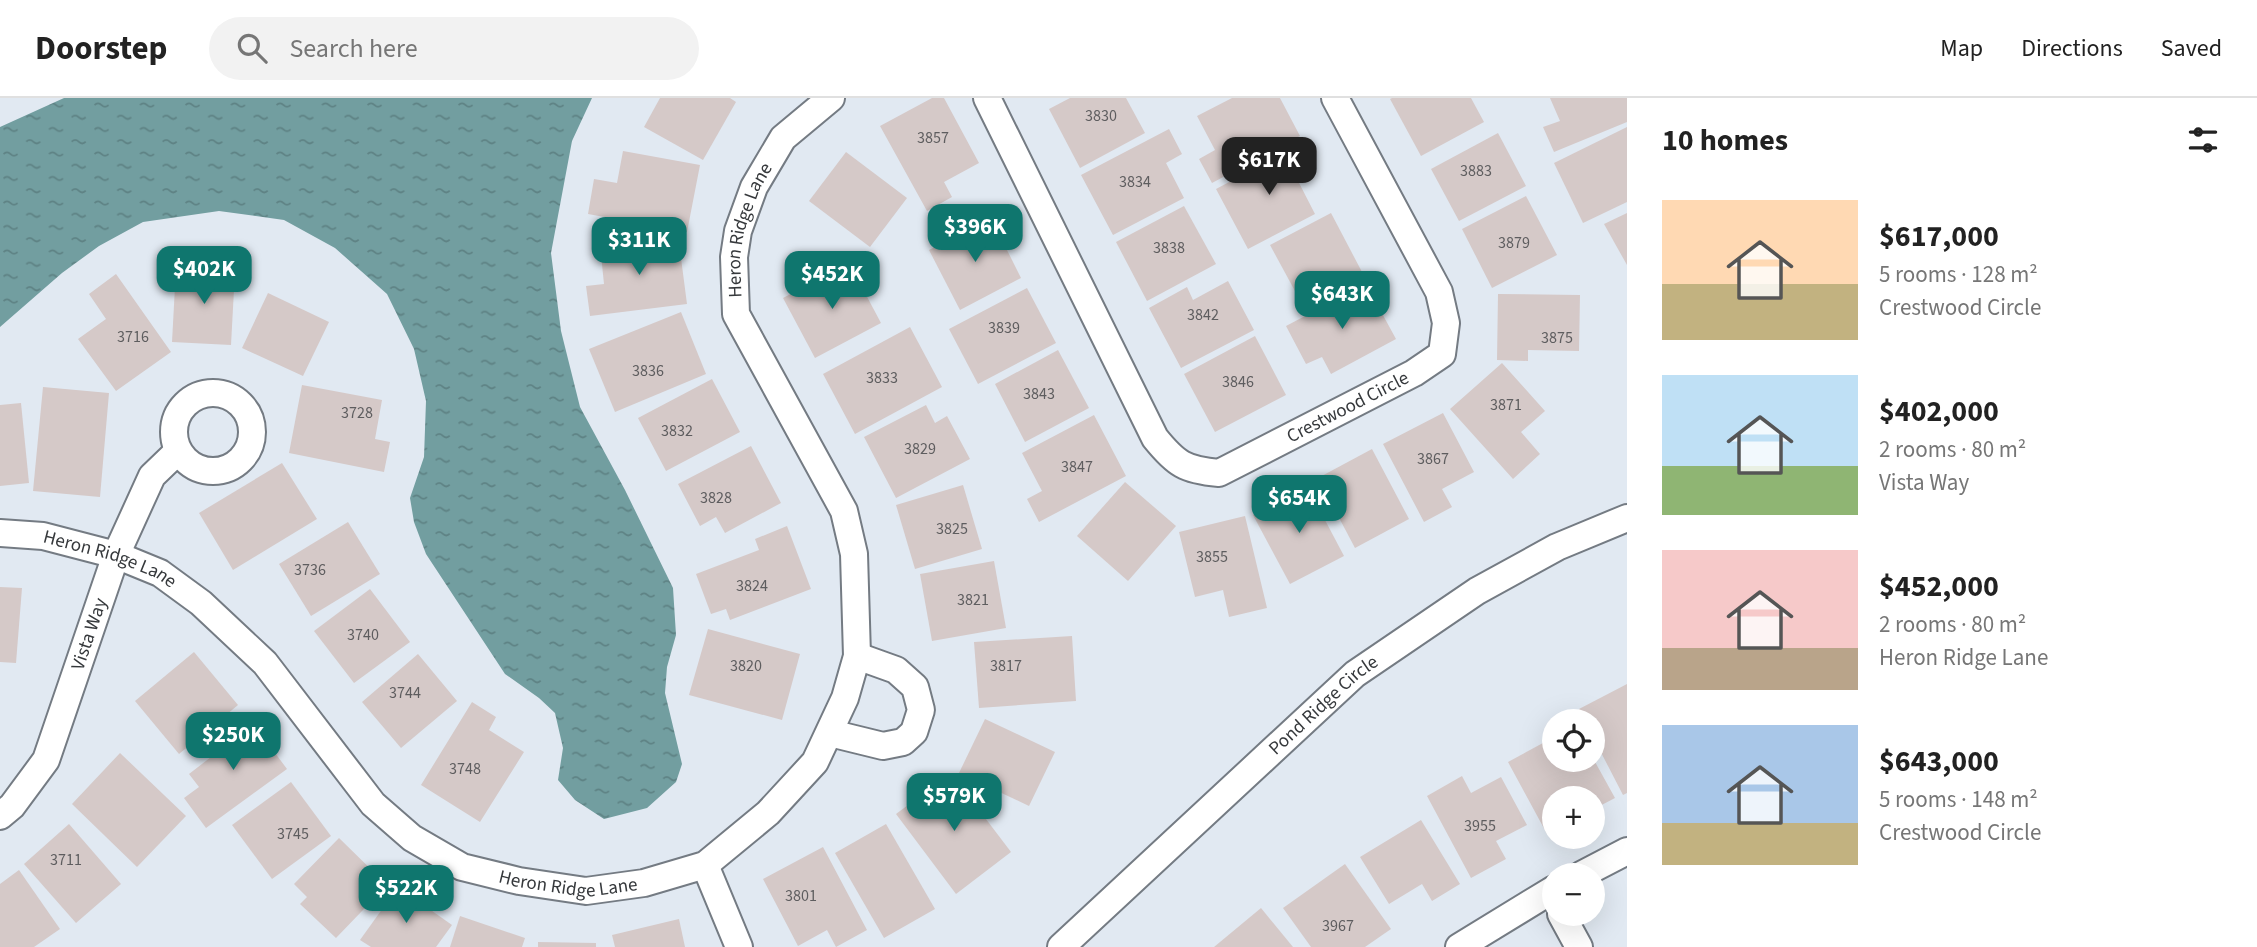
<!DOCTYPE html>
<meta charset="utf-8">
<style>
:root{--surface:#fff;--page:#f2f2f2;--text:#222;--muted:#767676;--line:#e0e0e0;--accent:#0f766e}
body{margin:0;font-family:"Source Sans 3",sans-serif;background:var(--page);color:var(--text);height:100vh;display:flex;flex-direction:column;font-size:26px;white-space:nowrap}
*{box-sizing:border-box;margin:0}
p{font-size:23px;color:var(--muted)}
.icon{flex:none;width:38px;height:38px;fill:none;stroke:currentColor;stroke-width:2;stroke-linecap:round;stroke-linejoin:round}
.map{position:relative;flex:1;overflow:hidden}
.drawer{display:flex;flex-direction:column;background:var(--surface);width:630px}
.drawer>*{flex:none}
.buttons{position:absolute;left:1542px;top:611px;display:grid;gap:14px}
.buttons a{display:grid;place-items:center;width:63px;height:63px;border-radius:50%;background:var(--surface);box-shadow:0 7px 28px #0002;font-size:35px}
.price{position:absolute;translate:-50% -60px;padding:0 16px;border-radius:14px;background:var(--accent);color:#fff;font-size:23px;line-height:46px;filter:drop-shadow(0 2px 4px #0008)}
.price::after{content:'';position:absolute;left:50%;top:42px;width:21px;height:16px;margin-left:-10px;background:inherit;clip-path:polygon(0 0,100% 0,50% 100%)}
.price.active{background:#222;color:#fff}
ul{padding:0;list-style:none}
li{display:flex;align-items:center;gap:21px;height:175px;padding:0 35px}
li span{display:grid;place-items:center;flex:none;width:196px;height:140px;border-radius:0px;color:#555}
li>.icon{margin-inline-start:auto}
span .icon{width:84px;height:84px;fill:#fffc;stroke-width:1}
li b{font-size:30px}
h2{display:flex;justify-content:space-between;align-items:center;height:84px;padding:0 35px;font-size:30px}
header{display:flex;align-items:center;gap:42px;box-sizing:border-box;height:98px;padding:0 35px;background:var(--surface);border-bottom:2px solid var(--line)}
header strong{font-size:33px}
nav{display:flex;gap:38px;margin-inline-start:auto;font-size:24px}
.search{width:490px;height:63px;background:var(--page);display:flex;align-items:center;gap:18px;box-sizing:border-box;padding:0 24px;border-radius:38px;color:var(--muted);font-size:26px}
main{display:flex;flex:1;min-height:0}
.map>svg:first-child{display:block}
.water{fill:url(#water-ripples)}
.building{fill:#d5c9c8}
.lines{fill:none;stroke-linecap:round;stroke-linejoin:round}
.street-casing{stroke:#747b83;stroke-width:30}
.street{stroke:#fff;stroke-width:26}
.labels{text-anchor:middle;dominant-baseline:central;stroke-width:5;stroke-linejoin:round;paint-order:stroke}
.number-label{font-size:16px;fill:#5e5d5f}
.street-label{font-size:19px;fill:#36393c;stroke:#e1e9f2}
</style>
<header>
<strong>Doorstep</strong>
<div class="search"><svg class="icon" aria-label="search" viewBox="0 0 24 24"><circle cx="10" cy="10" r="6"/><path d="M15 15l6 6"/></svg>Search here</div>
<nav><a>Map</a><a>Directions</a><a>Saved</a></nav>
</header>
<main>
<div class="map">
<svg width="1627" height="849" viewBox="0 0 1627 849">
<defs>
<pattern id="water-ripples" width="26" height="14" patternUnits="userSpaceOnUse" patternTransform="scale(1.75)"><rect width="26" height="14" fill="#729ea0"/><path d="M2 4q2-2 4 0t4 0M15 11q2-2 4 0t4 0" fill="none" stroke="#5e8284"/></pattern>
</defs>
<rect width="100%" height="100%" fill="#e1e9f2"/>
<polygon class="water" points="64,0 592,0 572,43 551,155 561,233 580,309 625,392 673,490 676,537 667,569 665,595 682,666 676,684 647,710 604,721 575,702 558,682 563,650 555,615 539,600 505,576 426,456 414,424 410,400 424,359 426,303 414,251 387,196 335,150 284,122 219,113 143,124 99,148 62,175 0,229 0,29"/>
<g class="building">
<polygon points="660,0 730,0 736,4 703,62 644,29"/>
<polygon points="932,0 944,0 979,65 944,84 952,99 927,113 880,28"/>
<polygon points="1070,0 1126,0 1145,35 1080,70 1049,11"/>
<polygon points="1232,0 1280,0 1300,38 1212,85 1199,61 1215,52 1197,18"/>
<polygon points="1392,0 1471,0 1484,24 1421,58 1390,1"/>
<polygon points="1550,0 1627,0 1627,24 1554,54 1543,29 1560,23"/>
<polygon points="1627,29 1627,104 1583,125 1554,65"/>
<polygon points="1169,31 1182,56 1166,65 1184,100 1113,137 1081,77"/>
<polygon points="1498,35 1526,88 1459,123 1431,71"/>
<polygon points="1301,46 1313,70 1296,79 1315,116 1248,151 1216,91"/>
<polygon points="623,53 700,67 687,134 588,116 594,81 617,85"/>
<polygon points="846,54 907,100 870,149 809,103"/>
<polygon points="1526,98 1557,157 1492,190 1462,131"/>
<polygon points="1184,108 1216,166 1147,203 1116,144"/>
<polygon points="1331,115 1362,174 1302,206 1270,147"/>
<polygon points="1627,115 1627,167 1604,126"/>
<polygon points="991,120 1021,180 960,212 929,152"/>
<polygon points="678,137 687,206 590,218 586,188 604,186 600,147"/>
<polygon points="849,165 881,225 815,260 783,200"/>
<polygon points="176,170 235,173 231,247 172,244"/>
<polygon points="116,176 171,254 116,293 78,241 106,221 89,196"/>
<polygon points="1228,183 1254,232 1181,270 1149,210 1187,189 1193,202"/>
<polygon points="1366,186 1396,241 1331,276 1322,259 1306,266 1286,228"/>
<polygon points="1027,190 1056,245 978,286 949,231"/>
<polygon points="268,195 329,224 303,278 242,250"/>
<polygon points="1498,196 1580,197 1579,253 1528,252 1528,263 1497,262"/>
<polygon points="681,214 706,276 615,314 589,251"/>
<polygon points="910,229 942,289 855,336 823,276"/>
<polygon points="1255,238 1286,297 1215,334 1184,276"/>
<polygon points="1058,252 1089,310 1025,344 995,286"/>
<polygon points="1502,265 1545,313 1521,334 1540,356 1513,381 1450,311"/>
<polygon points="712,281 740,334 666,373 638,320"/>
<polygon points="302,287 382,302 375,341 390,344 384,374 289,355"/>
<polygon points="43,289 109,295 100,399 33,393"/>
<polygon points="21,305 29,385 0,388 0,307"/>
<polygon points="926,307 935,325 947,318 970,361 896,400 864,339"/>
<polygon points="1443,315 1474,374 1442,391 1452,409 1424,424 1383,346"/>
<polygon points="1094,317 1126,378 1039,424 1027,401 1042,393 1022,355"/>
<polygon points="751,348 781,405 725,435 716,419 700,428 678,386"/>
<polygon points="1372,351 1409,421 1355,450 1318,380"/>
<polygon points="282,365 317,421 233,472 199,415"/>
<polygon points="1125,384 1176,428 1128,483 1077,438"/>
<polygon points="963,387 982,451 915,471 896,407"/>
<polygon points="1307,388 1344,458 1290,486 1253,417"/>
<polygon points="1245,418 1267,510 1229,519 1223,492 1195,499 1179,434"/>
<polygon points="348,424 380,476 311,518 279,466"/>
<polygon points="787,428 811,491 730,522 726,511 711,516 696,476 759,452 755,441"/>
<polygon points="994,463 1006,530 932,543 920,476"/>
<polygon points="0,489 22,490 16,565 0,564"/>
<polygon points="370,491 410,544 354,585 314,533"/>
<polygon points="708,531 800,556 782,622 689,597"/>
<polygon points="1072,538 1076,603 979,610 974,544"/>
<polygon points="194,554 238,607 179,656 135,603"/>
<polygon points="418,556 457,603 401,650 362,604"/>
<polygon points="1627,586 1627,695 1623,697 1592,637 1592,623 1585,623 1579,611"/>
<polygon points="472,604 496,619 489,632 524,654 480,724 421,687"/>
<polygon points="246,616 287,671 206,730 184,700 199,689 189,676 224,649 217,638"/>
<polygon points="985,621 1055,654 1029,708 959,675"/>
<polygon points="1554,639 1554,662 1594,662 1615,700 1592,712 1592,700 1554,700 1554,732 1547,736 1508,664"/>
<polygon points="120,655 186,718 137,769 72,706"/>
<polygon points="951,675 1011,754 956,796 896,716"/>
<polygon points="1462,678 1471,695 1501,679 1527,727 1496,743 1506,761 1471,780 1427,698"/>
<polygon points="291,684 331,738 272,781 232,727"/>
<polygon points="1421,722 1460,786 1432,803 1422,786 1389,806 1360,759"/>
<polygon points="69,726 121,786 76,825 24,766"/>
<polygon points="886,726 935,811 884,840 835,755"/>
<polygon points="339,740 387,787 336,840 300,806 307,799 294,786"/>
<polygon points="823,749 867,832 836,849 827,832 798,848 763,781"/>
<polygon points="1345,766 1391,831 1365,849 1311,849 1283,810"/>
<polygon points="19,772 60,831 34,849 0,849 0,786"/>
<polygon points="398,789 452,827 436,849 371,849 360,842"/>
<polygon points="1261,810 1293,849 1214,849"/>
<polygon points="460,818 525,840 522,849 450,849"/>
<polygon points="679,821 685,849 615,849 612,837"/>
<polygon points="538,844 596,845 596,849 538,849"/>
</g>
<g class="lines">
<g class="street-casing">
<g id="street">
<path id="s1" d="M 987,0 L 1155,340 C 1176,366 1185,372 1219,375 L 1414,275 L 1442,256 L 1446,225 L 1439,194 L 1335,0"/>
<circle cx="213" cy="334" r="39"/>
<path id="s2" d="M 0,435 L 43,438 L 116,457 L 160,475 L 201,505 L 265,565 L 373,706 L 412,740 L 462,769 L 519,783 L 586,793 L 644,785 L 705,767 L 768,715 L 815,664 L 845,600 L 857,558 L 854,456 L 844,413 L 736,216 L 734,159 L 738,133 L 754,89 L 783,40 L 831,0"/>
<polyline points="830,635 883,648 903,644 914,634 921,612 915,589 896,572 857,558"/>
<path id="s3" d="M 0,718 L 12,708 L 46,662 L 116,457 L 152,378 L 178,353"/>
<polyline points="705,767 739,849"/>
<polyline points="1581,777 1627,753"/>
<polyline points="1561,816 1579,849"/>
<path id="s4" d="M 1061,849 L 1355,576 L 1477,493 L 1557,449 L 1627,420"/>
<polyline points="1459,849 1554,791"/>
</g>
</g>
<use href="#street" class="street"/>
</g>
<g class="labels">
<g class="number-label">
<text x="1101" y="18">3830</text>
<text x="933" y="40">3857</text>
<text x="1476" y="73">3883</text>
<text x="1135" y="84">3834</text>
<text x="1514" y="145">3879</text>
<text x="1169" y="150">3838</text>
<text x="1203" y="217">3842</text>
<text x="1004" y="230">3839</text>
<text x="133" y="239">3716</text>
<text x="1557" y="240">3875</text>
<text x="648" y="273">3836</text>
<text x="882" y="280">3833</text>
<text x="1238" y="284">3846</text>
<text x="1039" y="296">3843</text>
<text x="1506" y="307">3871</text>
<text x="357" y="315">3728</text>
<text x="677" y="333">3832</text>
<text x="920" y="351">3829</text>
<text x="1433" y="361">3867</text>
<text x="1077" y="369">3847</text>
<text x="716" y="400">3828</text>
<text x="952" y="431">3825</text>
<text x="1212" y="459">3855</text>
<text x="310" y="472">3736</text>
<text x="752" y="488">3824</text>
<text x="973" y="502">3821</text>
<text x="363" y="537">3740</text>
<text x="746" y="568">3820</text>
<text x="1006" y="568">3817</text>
<text x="405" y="595">3744</text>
<text x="465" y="671">3748</text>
<text x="1480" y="728">3955</text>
<text x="293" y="736">3745</text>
<text x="66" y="762">3711</text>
<text x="801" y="798">3801</text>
<text x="1338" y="828">3967</text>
</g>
<g class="street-label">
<text stroke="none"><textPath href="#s2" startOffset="1563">Heron Ridge Lane</textPath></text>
<text stroke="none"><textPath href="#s1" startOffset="600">Crestwood Circle</textPath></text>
<text stroke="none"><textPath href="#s2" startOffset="114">Heron Ridge Lane</textPath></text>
<text stroke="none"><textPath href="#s3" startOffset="206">Vista Way</textPath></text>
<text stroke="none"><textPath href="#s4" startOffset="357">Pond Ridge Circle</textPath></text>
<text stroke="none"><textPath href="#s2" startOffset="700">Heron Ridge Lane</textPath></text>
</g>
</g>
</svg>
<div class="buttons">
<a><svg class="icon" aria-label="locate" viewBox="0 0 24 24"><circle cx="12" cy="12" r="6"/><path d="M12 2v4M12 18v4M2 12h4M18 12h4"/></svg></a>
<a>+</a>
<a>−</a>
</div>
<b class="price active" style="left:1269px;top:99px">$617K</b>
<b class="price" style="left:975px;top:166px">$396K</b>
<b class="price" style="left:639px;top:179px">$311K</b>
<b class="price" style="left:204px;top:208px">$402K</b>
<b class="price" style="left:832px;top:213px">$452K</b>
<b class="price" style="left:1342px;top:233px">$643K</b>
<b class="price" style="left:1299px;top:437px">$654K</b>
<b class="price" style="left:233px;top:674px">$250K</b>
<b class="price" style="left:954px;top:735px">$579K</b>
<b class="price" style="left:406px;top:827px">$522K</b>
</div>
<section class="drawer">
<h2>10 homes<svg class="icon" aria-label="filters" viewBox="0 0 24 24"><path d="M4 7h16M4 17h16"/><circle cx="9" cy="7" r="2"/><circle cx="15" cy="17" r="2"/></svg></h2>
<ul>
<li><span style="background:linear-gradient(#ffd9b3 60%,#c2b280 0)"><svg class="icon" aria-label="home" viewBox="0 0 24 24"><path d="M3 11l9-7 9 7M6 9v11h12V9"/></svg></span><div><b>$617,000</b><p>5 rooms · 128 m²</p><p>Crestwood Circle</p></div></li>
<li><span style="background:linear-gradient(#bfe0f5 65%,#8fb573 0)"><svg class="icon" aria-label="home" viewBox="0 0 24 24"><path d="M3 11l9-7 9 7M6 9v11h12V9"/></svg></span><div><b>$402,000</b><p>2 rooms · 80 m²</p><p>Vista Way</p></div></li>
<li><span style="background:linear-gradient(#f6c9c9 70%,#b9a48a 0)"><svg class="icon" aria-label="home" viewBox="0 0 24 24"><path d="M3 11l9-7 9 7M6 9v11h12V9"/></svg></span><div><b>$452,000</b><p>2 rooms · 80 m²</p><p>Heron Ridge Lane</p></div></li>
<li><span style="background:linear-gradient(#a9c7e8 70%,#c2b280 0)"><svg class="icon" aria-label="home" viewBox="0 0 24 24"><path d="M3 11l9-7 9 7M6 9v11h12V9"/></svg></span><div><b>$643,000</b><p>5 rooms · 148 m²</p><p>Crestwood Circle</p></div></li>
</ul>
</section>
</main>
